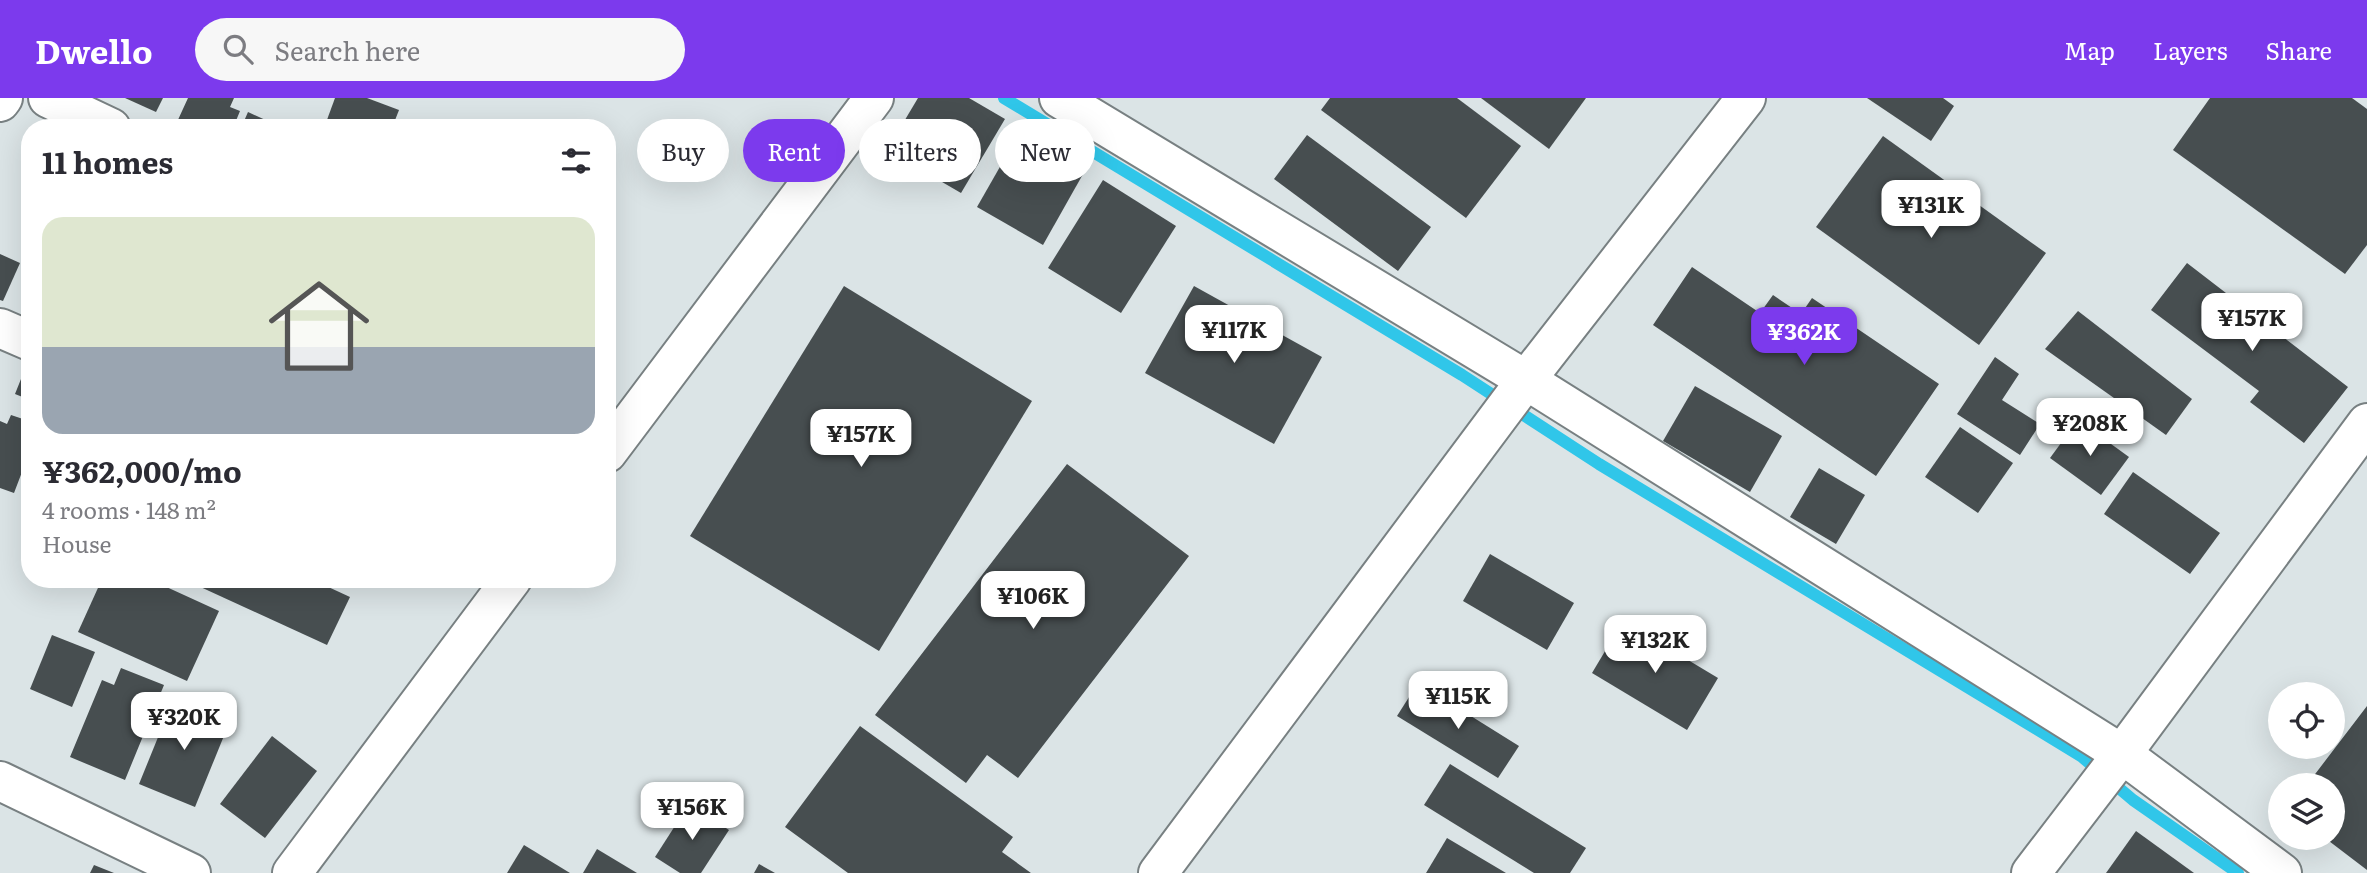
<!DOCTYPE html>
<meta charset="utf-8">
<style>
:root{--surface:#fff;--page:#f7f7f7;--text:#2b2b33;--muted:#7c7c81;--line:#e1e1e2;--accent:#7c3aed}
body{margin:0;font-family:Literata,serif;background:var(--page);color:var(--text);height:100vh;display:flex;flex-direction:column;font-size:26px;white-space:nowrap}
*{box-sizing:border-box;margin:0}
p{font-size:23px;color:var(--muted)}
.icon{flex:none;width:38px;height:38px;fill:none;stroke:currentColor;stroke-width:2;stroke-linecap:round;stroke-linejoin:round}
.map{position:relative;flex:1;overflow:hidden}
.details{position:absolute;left:21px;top:21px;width:595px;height:469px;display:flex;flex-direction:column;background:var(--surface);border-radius:28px;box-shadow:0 7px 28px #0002}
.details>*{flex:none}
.top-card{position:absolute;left:637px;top:21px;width:665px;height:63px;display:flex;gap:14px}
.buttons{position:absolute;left:2268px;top:584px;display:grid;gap:14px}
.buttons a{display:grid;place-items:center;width:77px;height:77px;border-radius:50%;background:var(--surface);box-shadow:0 7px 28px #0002;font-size:35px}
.price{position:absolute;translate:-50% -60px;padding:0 16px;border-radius:14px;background:#fff;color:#222;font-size:23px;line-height:46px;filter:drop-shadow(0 2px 4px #0008)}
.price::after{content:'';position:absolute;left:50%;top:42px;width:21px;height:16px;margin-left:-10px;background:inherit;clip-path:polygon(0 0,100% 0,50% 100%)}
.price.on{background:var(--accent);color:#fff}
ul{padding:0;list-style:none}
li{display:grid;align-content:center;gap:14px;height:371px;padding:0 21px}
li+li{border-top:2px solid var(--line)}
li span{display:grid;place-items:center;height:217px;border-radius:21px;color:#555}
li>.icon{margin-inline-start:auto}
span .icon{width:126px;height:126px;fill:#fffc;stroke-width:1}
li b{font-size:30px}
h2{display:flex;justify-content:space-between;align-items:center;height:84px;padding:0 21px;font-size:30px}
.pill{padding:0 24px;border-radius:32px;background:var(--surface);box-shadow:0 7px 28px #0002;font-size:24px;line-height:63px}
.pill.on{background:var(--accent);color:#fff}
header{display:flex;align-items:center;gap:42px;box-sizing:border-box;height:98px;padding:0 35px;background:var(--accent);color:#fff}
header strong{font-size:33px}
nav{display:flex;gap:38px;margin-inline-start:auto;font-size:24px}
.search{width:490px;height:63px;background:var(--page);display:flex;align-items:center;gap:18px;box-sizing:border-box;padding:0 24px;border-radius:38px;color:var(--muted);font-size:26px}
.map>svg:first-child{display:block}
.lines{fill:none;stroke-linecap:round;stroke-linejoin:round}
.stream{stroke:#30c6e9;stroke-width:12}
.building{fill:#474e50}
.minor-casing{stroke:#788082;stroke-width:42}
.tertiary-casing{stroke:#788082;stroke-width:42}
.minor{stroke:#fff;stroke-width:38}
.tertiary{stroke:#fff;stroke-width:38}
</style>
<header>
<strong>Dwello</strong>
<div class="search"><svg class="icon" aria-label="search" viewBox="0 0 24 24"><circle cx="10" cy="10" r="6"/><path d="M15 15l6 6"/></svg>Search here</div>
<nav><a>Map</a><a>Layers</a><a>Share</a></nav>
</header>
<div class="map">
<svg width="2367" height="775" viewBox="0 0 2367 775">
<rect width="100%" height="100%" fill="#dbe4e6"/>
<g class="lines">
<polyline class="stream" points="1004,0 1462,277 1599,366 2081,658 2133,702 2238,775"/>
</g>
<g class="building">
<polygon points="125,0 163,0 156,14"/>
<polygon points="188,0 234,0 230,9 240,13 233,30 190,30 177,24"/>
<polygon points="335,0 367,0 399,12 392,30 324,30"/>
<polygon points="918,0 969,0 1005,21 961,95 887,52"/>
<polygon points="1330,0 1457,0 1521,48 1466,120 1321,12"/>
<polygon points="1481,0 1586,0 1549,51"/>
<polygon points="1867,0 1943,0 1954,8 1931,43"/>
<polygon points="2210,0 2352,0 2367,11 2367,147 2345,176 2173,52"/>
<polygon points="248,14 283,30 241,30"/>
<polygon points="1021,32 1087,69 1043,147 977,109"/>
<polygon points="1307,37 1431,129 1398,173 1274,81"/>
<polygon points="1883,38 2046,155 1979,247 1816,129"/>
<polygon points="1103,82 1176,128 1121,215 1048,170"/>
<polygon points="0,156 20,165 3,203 0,202"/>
<polygon points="2187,165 2348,289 2304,345 2250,304 2259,293 2151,212"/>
<polygon points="1692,169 1760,215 1773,197 1801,216 1812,200 1939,286 1876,378 1653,227"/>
<polygon points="29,188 30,188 30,211 23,208"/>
<polygon points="844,188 1032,303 879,553 690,438"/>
<polygon points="1194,188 1322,259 1274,346 1145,275"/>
<polygon points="2078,213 2192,301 2166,337 2045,251"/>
<polygon points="1995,259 2019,276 2002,302 2040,326 2020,357 1957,316"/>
<polygon points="27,266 30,267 30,302 15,296"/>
<polygon points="1695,288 1782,338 1750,394 1663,343"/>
<polygon points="11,317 29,323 22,342 30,344 30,353 14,395 0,390 0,323 7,326"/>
<polygon points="2078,322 2129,359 2101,397 2050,360"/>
<polygon points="1960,329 2013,365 1978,415 1925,379"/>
<polygon points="1067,366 1189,458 1018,680 987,657 966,685 875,617"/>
<polygon points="1819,370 1865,397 1836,446 1790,419"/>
<polygon points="2133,374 2220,435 2190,476 2104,416"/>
<polygon points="1490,456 1574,505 1547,552 1463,503"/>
<polygon points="102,481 149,481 219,513 187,583 78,534"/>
<polygon points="183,481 311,481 350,499 327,547"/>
<polygon points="1623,523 1718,580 1687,632 1592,575"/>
<polygon points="52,537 95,554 72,609 30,591"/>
<polygon points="121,570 164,587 125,682 70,659 102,582 114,587"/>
<polygon points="1418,585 1519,648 1498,680 1397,618"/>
<polygon points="174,600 230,623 195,709 139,686"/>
<polygon points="2367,608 2367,772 2325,740 2333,740 2333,688 2306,688"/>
<polygon points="860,628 1013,739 1002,754 1031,775 848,775 785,729"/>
<polygon points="272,638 317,673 265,740 220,706"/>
<polygon points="1450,666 1586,750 1570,775 1534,775 1424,707"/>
<polygon points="689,706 729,732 701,775 680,775 655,759"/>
<polygon points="2136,733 2194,775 2106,775"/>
<polygon points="1447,740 1506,775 1426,775"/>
<polygon points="524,747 570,775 507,775"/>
<polygon points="597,751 637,775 583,775"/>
<polygon points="759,766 775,775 754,775"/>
<polygon points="94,767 114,775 90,775"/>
</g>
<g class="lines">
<g class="minor-casing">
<g id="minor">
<polyline points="48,0 111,30"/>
<polyline points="1059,0 1526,282 2122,656 2282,775"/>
<polyline points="0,4 3,0"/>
<polyline points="0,230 30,243"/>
<polyline points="607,355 874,0"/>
<polyline points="0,683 191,775"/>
<polyline points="292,775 512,481"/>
<polyline points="2031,775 2116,664 2367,325"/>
</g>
</g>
<g class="tertiary-casing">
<polyline id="tertiary" points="1158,775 1526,282 1746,0"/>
</g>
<use href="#minor" class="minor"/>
<use href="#tertiary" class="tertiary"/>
</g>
</svg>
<div class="buttons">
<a><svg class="icon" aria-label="locate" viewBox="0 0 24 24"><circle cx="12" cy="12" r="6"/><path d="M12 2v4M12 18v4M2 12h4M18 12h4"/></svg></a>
<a><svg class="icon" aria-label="layers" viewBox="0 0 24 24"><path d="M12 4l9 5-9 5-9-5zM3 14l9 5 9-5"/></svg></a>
</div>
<b class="price" style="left:1931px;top:142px">¥131K</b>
<b class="price" style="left:2252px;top:255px">¥157K</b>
<b class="price" style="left:1234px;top:267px">¥117K</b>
<b class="price on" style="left:1804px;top:269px">¥362K</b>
<b class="price" style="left:2090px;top:360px">¥208K</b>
<b class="price" style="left:861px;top:371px">¥157K</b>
<b class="price" style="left:1033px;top:533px">¥106K</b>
<b class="price" style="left:1655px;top:577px">¥132K</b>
<b class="price" style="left:1458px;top:633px">¥115K</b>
<b class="price" style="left:184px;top:654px">¥320K</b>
<b class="price" style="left:692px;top:744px">¥156K</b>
<div class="top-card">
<a class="pill">Buy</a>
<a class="pill on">Rent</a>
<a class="pill">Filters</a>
<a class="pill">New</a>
</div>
<section class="details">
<h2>11 homes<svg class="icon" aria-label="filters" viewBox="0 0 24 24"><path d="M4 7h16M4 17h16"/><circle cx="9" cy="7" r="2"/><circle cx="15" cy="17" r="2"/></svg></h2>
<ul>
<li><span style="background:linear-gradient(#dfe7d0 60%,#9aa5b1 0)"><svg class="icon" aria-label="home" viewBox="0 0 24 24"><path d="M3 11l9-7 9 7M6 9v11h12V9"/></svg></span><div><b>¥362,000/mo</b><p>4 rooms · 148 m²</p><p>House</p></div></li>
</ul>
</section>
</div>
